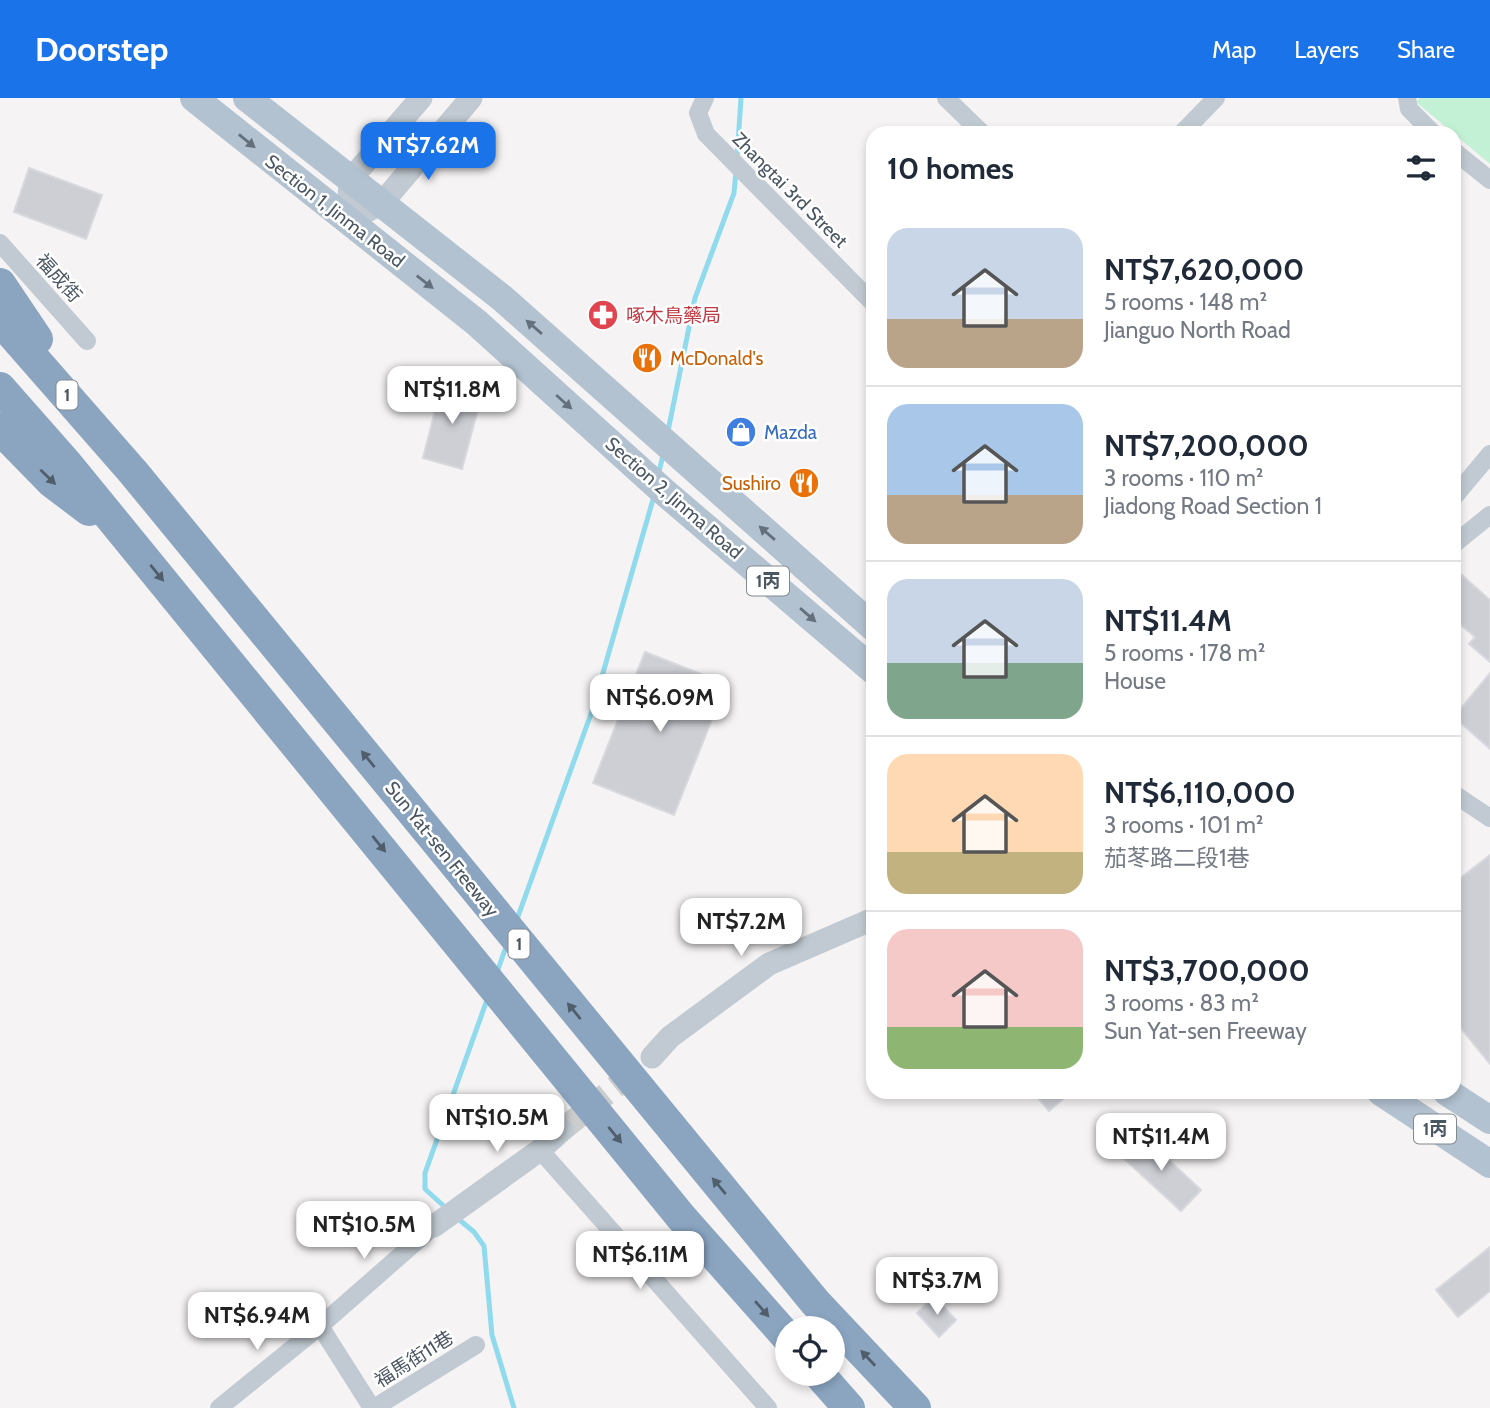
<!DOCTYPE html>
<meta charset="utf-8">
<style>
:root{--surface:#fff;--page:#f6f6f7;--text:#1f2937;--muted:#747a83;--line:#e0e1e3;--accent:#1a73e8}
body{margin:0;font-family:Cabin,"Noto Sans TC",sans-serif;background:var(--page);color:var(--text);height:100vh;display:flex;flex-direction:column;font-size:26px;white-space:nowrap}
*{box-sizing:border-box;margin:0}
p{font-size:23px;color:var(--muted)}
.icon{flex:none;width:38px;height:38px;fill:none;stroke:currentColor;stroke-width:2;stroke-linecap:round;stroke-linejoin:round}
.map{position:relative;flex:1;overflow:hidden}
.drawer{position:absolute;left:866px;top:28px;width:595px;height:973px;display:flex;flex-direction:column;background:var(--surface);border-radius:21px;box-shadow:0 4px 10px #0003}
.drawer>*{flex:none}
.tools{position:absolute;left:775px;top:1218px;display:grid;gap:14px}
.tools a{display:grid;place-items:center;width:70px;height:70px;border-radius:50%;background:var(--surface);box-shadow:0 4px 10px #0003;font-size:35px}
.price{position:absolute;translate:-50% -60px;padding:0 16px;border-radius:14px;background:#fff;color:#222;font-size:23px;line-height:46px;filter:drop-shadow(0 2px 4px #0008)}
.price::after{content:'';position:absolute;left:50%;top:42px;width:21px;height:16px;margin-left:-10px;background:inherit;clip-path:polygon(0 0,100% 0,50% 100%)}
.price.on{background:var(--accent);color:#fff}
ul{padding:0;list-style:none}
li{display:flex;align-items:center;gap:21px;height:175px;padding:0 21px}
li+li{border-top:2px solid var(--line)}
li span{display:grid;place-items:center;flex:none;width:196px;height:140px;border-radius:21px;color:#555}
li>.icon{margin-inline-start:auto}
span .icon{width:84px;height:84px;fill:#fffc;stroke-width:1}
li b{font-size:30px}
h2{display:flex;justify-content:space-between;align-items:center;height:84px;padding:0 21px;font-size:30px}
header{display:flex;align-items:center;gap:42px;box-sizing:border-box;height:98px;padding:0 35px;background:var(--accent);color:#fff}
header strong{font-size:33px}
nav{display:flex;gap:38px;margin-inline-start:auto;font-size:24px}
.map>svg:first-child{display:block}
.green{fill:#c3f1d5}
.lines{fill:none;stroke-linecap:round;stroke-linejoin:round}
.stream{stroke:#90daee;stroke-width:5}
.building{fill:#cdcfd5;stroke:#d7d9de;stroke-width:2}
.tertiary-tunnel{stroke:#caccce;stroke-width:23;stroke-dasharray:23 11;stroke-linecap:butt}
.minor{stroke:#c1cad2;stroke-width:18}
.tertiary{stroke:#c1cad2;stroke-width:23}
.primary{stroke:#b3c2d1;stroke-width:28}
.motorway{stroke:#8ba5c1;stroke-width:32}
.oneway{fill:#64717d}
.oneway2{fill:#505e6b}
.labels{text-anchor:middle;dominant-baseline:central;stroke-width:5;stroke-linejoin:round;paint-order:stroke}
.shield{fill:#fff;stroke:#808990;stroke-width:2}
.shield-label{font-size:18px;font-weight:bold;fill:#4a5661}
.street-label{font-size:19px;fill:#4a5661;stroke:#fff}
.health-label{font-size:19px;fill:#be3a42;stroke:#fff;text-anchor:start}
.food-label{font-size:19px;fill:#c56008;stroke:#fff;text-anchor:start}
.shop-label{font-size:19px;fill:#366cbe;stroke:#fff;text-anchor:start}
</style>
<header>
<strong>Doorstep</strong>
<nav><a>Map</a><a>Layers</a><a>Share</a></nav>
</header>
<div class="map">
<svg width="1490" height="1310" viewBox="0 0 1490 1310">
<rect width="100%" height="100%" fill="#f5f3f3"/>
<polygon class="green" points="1420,0 1490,0 1490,66 1416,4"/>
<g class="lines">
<g class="stream">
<polyline points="737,60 741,0"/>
<polyline points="668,333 695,200 734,95 736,73"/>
<polyline points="658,378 663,357"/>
<polyline points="516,824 592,613 654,398"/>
<polyline points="496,877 507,846"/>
<polyline points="446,1110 425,1091 425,1075 488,899"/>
<polyline points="456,1119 474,1134 484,1148 492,1237 514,1310"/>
</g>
</g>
<g class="building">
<polygon points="29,70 102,97 86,141 14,114"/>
<polygon points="442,285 482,296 462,371 423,360"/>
<polygon points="1454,470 1490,502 1490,564 1469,546 1475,539 1454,521"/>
<polygon points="645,554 726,586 674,717 593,685"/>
<polygon points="1490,575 1490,651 1454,619"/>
<polygon points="1490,757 1490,966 1454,922 1454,785"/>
<polygon points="1033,994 1071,994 1049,1013"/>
<polygon points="1141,1036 1201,1092 1181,1113 1121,1058"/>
<polygon points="1490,1149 1490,1193 1458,1219 1436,1192"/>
<polygon points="934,1199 956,1222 939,1239 917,1215"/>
</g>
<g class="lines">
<polyline class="tertiary-tunnel" points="562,1032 641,968"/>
<g class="minor">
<polyline points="705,0 698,15 706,36 873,205"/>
<polyline points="946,0 982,35"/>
<polyline points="1407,0 1409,11 1433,35"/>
<polyline points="1182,35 1216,0"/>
<polyline points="1454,53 1490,82"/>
<polyline points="0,145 87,243"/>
<polyline points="1454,399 1490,356"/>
<polyline points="1454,446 1490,417"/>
<polyline points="1454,696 1490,720"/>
<polyline points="540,1052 768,1310"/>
<polyline points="320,1228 372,1310"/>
<polyline points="219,1310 320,1228 434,1128"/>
<polyline points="374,1310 476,1247"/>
</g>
<g class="tertiary">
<polyline points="348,123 382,105 471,0"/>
<polyline points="348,123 350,82 421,0"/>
<polyline points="652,959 670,939 769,866 873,821"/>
<polyline points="434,1128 540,1052 562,1032"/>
</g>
<g class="primary">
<polyline points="194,0 477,225 663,393 873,572"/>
<polyline points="247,0 502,200 873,529"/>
<polyline points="1381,994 1490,1066"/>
<polyline points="1447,994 1490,1022"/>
</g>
<g class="motorway">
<polyline points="0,186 37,241"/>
<polyline points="0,222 133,374 815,1204 915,1310"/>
<polyline points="0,290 67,366 681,1119 788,1240"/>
<polyline points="0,331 52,384 89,412"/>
<polyline points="819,1276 849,1310"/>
</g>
</g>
<defs><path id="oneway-solid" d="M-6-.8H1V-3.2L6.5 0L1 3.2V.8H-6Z" transform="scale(1.75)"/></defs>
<g class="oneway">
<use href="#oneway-solid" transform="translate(247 43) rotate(39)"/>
<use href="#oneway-solid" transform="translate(425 184) rotate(38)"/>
<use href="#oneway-solid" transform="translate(534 229) rotate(-139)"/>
<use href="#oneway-solid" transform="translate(564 304) rotate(42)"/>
<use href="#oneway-solid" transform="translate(767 435) rotate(-139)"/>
<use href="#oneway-solid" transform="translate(808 517) rotate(41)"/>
</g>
<g class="oneway2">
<use href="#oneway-solid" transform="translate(48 379) rotate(44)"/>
<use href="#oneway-solid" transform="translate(157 475) rotate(51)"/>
<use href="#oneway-solid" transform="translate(368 661) rotate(-129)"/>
<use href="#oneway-solid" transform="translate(379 746) rotate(51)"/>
<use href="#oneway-solid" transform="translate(574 913) rotate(-129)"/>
<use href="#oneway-solid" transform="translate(615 1037) rotate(51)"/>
<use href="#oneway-solid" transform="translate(719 1088) rotate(-130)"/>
<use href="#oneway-solid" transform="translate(762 1211) rotate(49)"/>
<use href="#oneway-solid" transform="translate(868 1260) rotate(-133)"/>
</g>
<defs>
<g id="pharmacy-disc" transform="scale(1.575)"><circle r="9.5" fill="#e0444e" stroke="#fff"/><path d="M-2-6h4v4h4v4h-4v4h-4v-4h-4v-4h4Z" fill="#fff"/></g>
<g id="restaurant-disc" transform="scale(1.575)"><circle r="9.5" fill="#e8710a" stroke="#fff"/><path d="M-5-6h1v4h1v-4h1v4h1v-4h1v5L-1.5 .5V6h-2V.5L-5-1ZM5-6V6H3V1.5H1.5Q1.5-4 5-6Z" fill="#fff"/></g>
<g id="shop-disc" transform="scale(1.575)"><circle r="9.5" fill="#3f7fe0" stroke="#fff"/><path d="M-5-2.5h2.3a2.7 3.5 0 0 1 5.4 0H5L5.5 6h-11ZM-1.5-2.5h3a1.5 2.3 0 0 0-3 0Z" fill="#fff"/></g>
</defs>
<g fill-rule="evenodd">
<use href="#pharmacy-disc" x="603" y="217"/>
<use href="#restaurant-disc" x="647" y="260"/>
<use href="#shop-disc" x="741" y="334"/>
<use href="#restaurant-disc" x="804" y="385"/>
</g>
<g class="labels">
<g class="shield">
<rect x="56.5" y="282.5" width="21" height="29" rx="5"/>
<rect x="747" y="468.5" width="42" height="29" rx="5"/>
<rect x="508.5" y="831.5" width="21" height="29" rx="5"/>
<rect x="1414" y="1016.5" width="42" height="29" rx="5"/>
</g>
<g class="shield-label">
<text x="67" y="297">1</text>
<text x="768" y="483">1丙</text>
<text x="519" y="846">1</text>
<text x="1435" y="1031">1丙</text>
</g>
<g class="street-label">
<text transform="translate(790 92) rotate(45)">Zhangtai 3rd Street</text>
<text transform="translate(335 113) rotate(38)">Section 1, Jinma Road</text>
<text transform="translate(59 180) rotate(48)">福成街</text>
<text transform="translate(674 400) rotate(41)">Section 2, Jinma Road</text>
<text transform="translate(442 751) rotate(51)">Sun Yat-sen Freeway</text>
<text transform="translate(414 1261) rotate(-32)">福馬街11巷</text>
</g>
<g class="health-label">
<text x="626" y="217">啄木鳥藥局</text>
</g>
<g class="food-label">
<text x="670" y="260">McDonald's</text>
<text x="781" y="385" text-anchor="end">Sushiro</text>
</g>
<g class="shop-label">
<text x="764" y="334">Mazda</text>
</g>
</g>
</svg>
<div class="tools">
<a><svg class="icon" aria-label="locate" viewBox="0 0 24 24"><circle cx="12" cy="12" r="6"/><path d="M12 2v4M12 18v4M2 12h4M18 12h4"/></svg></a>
</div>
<b class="price on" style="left:428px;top:84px">NT$7.62M</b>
<b class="price" style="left:452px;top:328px">NT$11.8M</b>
<b class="price" style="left:660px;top:636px">NT$6.09M</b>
<b class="price" style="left:741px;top:860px">NT$7.2M</b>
<b class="price" style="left:497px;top:1056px">NT$10.5M</b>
<b class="price" style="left:1161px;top:1075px">NT$11.4M</b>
<b class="price" style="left:364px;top:1163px">NT$10.5M</b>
<b class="price" style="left:640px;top:1193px">NT$6.11M</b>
<b class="price" style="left:937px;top:1219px">NT$3.7M</b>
<b class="price" style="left:257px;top:1254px">NT$6.94M</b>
<section class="drawer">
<h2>10 homes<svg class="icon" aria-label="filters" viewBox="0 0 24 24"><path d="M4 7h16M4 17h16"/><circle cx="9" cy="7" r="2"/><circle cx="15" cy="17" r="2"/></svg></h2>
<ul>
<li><span style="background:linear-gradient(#c9d6e8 65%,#b9a48a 0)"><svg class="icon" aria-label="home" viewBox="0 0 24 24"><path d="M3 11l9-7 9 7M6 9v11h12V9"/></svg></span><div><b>NT$7,620,000</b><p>5 rooms · 148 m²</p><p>Jianguo North Road</p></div></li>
<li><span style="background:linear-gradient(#a9c7e8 65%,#b9a48a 0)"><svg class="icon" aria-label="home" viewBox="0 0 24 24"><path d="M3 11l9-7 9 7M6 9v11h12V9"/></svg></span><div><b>NT$7,200,000</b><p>3 rooms · 110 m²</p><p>Jiadong Road Section 1</p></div></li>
<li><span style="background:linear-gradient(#c9d6e8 60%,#7fa58c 0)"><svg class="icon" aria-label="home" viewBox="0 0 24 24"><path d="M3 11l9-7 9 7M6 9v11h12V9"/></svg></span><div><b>NT$11.4M</b><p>5 rooms · 178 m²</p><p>House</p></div></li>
<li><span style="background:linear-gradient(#ffd9b3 70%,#c2b280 0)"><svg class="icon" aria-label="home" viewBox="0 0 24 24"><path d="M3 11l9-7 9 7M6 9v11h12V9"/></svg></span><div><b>NT$6,110,000</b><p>3 rooms · 101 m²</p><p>茄苳路二段1巷</p></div></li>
<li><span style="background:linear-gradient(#f6c9c9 70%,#8fb573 0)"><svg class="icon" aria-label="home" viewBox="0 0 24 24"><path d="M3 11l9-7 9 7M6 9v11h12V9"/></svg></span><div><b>NT$3,700,000</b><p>3 rooms · 83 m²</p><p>Sun Yat-sen Freeway</p></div></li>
</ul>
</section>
</div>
